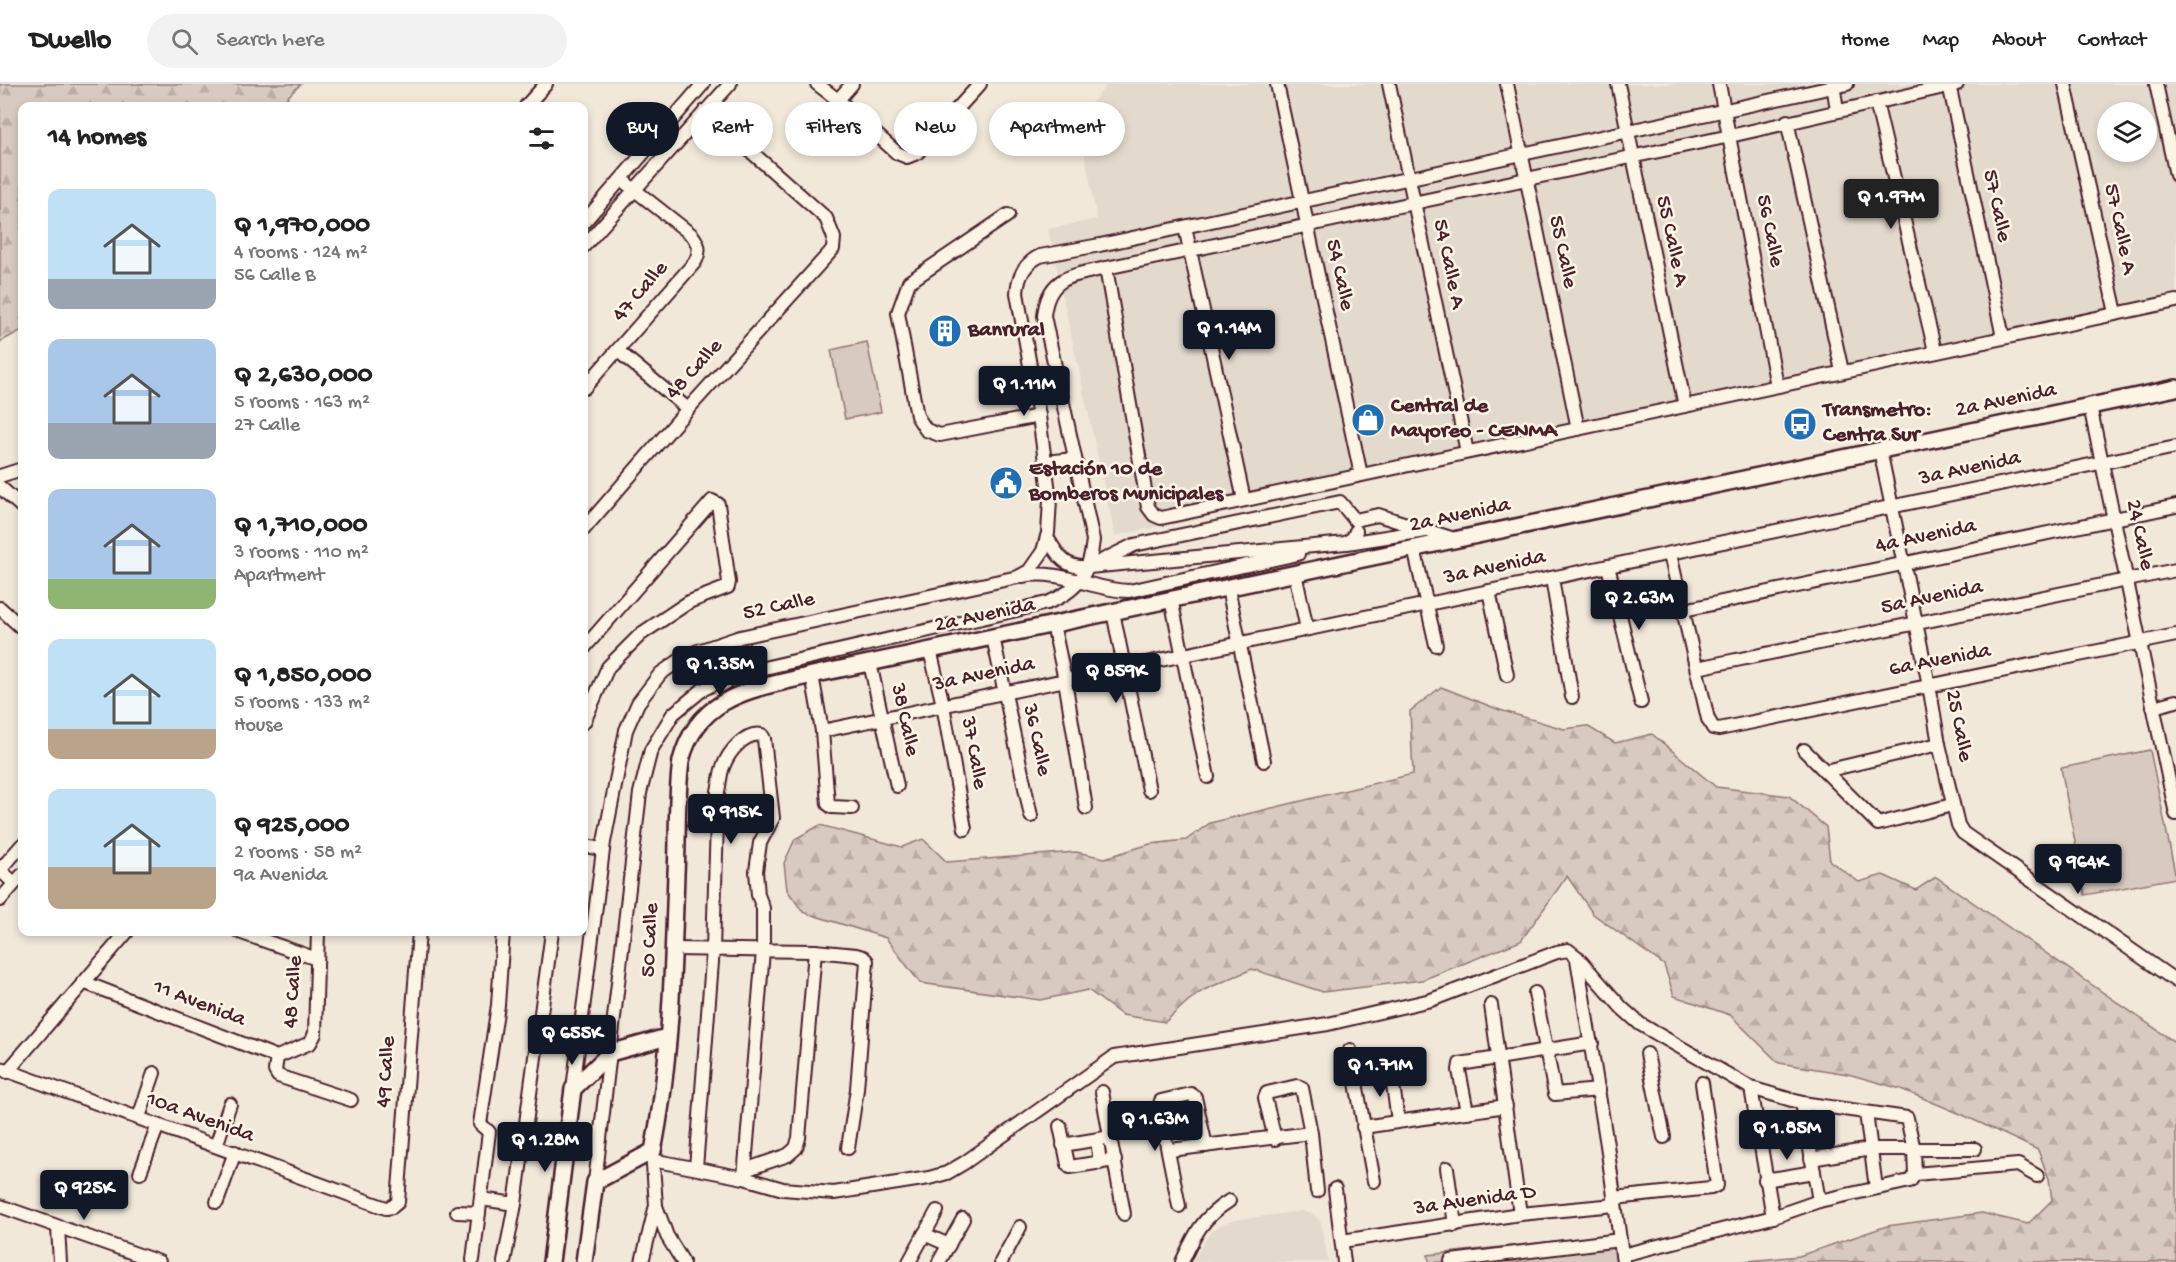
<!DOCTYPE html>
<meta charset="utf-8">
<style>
:root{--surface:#fff;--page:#f2f2f2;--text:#222;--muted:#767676;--line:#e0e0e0;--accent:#111827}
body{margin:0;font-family:"Gochi Hand",sans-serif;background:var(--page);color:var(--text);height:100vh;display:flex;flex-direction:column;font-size:22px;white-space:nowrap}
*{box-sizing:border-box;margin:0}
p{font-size:20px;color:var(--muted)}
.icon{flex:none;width:33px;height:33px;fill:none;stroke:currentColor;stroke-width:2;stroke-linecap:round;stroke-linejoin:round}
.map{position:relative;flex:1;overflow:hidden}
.panel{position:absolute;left:18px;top:18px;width:570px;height:834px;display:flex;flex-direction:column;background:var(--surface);border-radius:12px;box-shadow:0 3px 9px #0003}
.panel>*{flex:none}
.top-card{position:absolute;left:606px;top:18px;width:570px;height:54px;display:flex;gap:12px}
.controls{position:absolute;left:2097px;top:18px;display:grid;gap:12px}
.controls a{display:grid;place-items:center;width:60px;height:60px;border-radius:50%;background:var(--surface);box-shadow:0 3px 9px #0003;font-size:30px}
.price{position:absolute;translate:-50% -51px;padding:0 14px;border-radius:6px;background:var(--accent);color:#fff;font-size:20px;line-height:39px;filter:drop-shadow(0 2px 3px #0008)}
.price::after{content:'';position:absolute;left:50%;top:36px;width:18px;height:14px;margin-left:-9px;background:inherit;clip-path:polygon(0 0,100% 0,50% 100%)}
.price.active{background:#222;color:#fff}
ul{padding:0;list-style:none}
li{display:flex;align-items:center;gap:18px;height:150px;padding:0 30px}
li span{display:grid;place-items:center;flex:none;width:168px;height:120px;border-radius:12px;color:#555}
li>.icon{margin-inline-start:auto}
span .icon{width:72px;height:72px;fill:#fffc;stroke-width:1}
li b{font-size:26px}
h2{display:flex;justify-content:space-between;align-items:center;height:72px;padding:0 30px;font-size:26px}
.pill{padding:0 21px;border-radius:27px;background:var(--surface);box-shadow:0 3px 9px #0003;font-size:21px;line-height:54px}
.pill.active{background:var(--accent);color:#fff}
header{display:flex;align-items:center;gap:36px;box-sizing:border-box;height:84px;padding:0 30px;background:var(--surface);border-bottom:2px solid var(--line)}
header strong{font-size:28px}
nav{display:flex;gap:33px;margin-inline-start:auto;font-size:21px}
.search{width:420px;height:54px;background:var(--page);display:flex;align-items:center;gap:15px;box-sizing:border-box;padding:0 21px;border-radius:33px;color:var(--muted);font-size:22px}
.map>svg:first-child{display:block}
.built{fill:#e4d9cd;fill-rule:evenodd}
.forest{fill:url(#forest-firs);stroke:#917476;stroke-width:1.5}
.garden{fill:#d8cac0;stroke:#917476;stroke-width:1.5}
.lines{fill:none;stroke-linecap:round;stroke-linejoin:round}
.minor-casing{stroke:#4a1f2b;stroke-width:16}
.major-casing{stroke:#4a1f2b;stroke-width:20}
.minor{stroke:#fcf5e5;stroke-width:12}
.major{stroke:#fcf5e5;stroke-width:15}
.labels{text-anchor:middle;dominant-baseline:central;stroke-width:5;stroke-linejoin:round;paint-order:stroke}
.street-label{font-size:22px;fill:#4a1f2b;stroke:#fcf5e5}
.poi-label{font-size:22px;font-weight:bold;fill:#4a1f2b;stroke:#fcf5e5;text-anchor:start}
</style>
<header>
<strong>Dwello</strong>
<div class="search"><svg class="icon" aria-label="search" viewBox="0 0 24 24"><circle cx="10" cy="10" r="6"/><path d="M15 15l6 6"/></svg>Search here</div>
<nav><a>Home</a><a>Map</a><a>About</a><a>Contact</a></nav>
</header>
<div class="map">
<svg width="2176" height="1178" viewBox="0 0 2176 1178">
<defs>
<pattern id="forest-firs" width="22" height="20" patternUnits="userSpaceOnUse" patternTransform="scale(1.5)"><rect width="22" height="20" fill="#d8cac0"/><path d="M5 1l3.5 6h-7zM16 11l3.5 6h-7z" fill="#bbada5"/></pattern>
</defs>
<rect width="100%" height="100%" fill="#f1e8da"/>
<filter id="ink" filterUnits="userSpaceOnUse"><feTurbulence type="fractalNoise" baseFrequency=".0167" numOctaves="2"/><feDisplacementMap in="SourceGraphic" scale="12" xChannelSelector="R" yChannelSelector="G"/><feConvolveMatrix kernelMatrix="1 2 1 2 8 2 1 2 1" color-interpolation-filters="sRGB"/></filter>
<g filter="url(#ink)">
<g class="built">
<path d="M 1108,0 L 2176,0 L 2176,219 L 1115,452 L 1048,145 L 1097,135 L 1078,35 ZM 2108,28 L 2146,28 L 2146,68 L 2108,68 Z"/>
<polygon points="1302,1127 1313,1130 1320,1137 1323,1147 1328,1178 1192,1178 1206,1155 1213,1146 1223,1140 1235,1136"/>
</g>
<g class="forest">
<polygon points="0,0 301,0 278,22 22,22 22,246 0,258"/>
<polygon points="1441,603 1500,626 1564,645 1587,642 1615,659 1652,650 1716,703 1789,712 1826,743 1830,777 1859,798 1883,791 1916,806 1936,793 2176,959 2176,1178 1737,1178 1799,1172 1887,1142 1982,1129 2028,1140 2052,1116 2049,1095 2038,1066 1963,1031 1901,1005 1848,990 1779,979 1730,931 1674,912 1664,881 1593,830 1567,792 1521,857 1422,896 1323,908 1252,885 1204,906 1188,917 1165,938 1122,931 1088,906 1040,916 920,899 886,854 803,828 787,806 784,779 795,755 820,741 902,763 923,755 947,778 1076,768 1105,774 1150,760 1186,756 1210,739 1413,690 1410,627"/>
</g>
<g class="garden">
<polygon points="867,258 881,328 845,335 831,266"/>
<polygon points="2150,666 2176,794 2085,811 2061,684"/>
<polygon points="1612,1151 1617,1178 1429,1178 1428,1171"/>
</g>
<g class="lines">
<g class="minor-casing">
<g id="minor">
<polyline points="817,0 838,16 897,69 907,73 917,69 980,0"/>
<polyline points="1277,0 1361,391"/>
<polyline points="1389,0 1467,368"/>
<polyline points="1507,0 1578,345"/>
<polyline points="1618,0 1685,322"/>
<polyline points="1719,0 1777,302"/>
<polyline points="1833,0 1837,26"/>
<polyline points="1949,0 2003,253"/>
<polyline points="2065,0 2116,229"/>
<polyline points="2156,0 2176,91"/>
<polyline points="838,16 852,0"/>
<polyline points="1876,18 1935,267"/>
<polyline points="526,22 546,0"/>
<polyline points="1787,37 1842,287"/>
<polyline points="1008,131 909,198 898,229 917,332 926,346 940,351 1039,332"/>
<polyline points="584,138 703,0"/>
<polyline points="1185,143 1244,416"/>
<polyline points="584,162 730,0"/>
<polyline points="1106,184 1148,423 1154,431 1161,434 2176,217"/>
<polyline points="618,267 688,325"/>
<path d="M 584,304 L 695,178 C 701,167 699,160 692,151 L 622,96"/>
<polyline points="2090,322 2176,730"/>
<polyline points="1880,366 1929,601 1939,660 1958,741 1963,749 2176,897"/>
<polyline points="1045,378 1074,375"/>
<polyline points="0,392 22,385"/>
<polyline points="0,403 22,423"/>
<polyline points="584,445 688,325 833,165 834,154 826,134 705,27"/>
<polyline points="1356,447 1353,454 1346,459 1089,483 1134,461 1340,418 1355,436 1378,431 1454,455"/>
<path d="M 1047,453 C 1058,472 1065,485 1089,483"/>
<polyline points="1347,459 1425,447"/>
<polyline points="1414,464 1436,561"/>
<polyline points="1670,470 1708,635 1713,644 1719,645 2176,551"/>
<polyline points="1608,482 1641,618"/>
<polyline points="1295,489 1307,545"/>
<path d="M 1022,492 C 1063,485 1090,506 1129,507 L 1298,470"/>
<polyline points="1552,494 1572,613"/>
<polyline points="1228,504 1264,677"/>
<polyline points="1489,507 1507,591"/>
<polyline points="1171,515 1208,693"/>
<polyline points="0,524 22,544"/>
<polyline points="1684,526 2176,422"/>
<polyline points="1113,528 1149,706"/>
<polyline points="1053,540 1065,596 1086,724"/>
<polyline points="993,553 1031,732"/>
<polyline points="584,564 712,417 718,420 729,498 728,503 689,518 641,550 608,583 584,638"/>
<polyline points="930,566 943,621 965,745"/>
<polyline points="870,579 897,702"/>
<polyline points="1697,584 2176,486"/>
<polyline points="812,591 822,647 828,720 832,723 852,724"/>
<polyline points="2153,623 2176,617"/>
<polyline points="822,647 2176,363"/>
<polyline points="1804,666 1878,740 1952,721"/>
<polyline points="1825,687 1939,660"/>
<polyline points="584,762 603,765"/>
<polyline points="14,799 0,786 22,761"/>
<polyline points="0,816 22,791"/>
<polyline points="239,848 317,875"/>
<polyline points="674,865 815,867 856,871 863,873 867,877 857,1005 848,1064"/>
<polyline points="1577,875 1607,1061 1623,1178"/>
<polyline points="83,898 277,973 310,959 315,950 318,848"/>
<polyline points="1535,909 1555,1010 1599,1006"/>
<polyline points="1491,921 1520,1130"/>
<polyline points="1350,966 1374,1097"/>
<polyline points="1647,970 1664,1053"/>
<polyline points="277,973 275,987 278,992 351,1016"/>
<polyline points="0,984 386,1124 392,1123 398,1118 419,848"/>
<polyline points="7,988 127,848"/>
<polyline points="1354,992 1386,985 1391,986 1398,1037"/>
<polyline points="1751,1004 1773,1133"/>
<path d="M 573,1005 L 604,758 L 626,646 L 638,619 L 660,590 L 680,576 L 698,567 L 740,553 L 1018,493 L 1029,487 L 1043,467 L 1048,449 L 1050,416 L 1039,332 L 1017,209 C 1018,193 1025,179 1040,172 L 1100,161 L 1847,0"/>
<polyline points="1102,1008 1124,1130"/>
<polyline points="1802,1019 1819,1117"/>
<polyline points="1467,1028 1459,986 1460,980 1592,959"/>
<polyline points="1866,1029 1876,1104"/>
<polyline points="139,1033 154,989"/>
<polyline points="1060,1042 1068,1080 1070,1083 1115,1076"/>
<polyline points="1363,1043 1506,1022"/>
<polyline points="1275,1055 1265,1014 1267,1009 1297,1002 1302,1004 1311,1049 1317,1107"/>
<polyline points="1097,1056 1100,1079"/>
<polyline points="1063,1061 1111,1053"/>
<polyline points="216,1062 230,1020"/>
<polyline points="1170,1066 1311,1049"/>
<polyline points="1811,1075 1871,1065 1975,1065"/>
<polyline points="652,1076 744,1094 783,1105 834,1109 929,1094 947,1089 964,1079 1114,973 1328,940 1431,916 1557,868 1568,866 1577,873 1622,924 1640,940 1751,1004 1802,1019 1907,1034 1914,1066 1915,1090"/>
<path d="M 696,1084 L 713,865 L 718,707 C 720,700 720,690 723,683 C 728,669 745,647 762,651 L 764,655 L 773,734 L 760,759 L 756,787 L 758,811 L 763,824 L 763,867 L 744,1094"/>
<polyline points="1447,1084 1455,1141"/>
<polyline points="745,1086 788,1071 796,1064 799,1054 815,867"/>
<polyline points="140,1089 158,1041"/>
<polyline points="1765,1096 1814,1088"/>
<path d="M 595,1098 L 640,709 L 651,666 L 673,630 L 702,606 L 729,592 L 1047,519 C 1078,507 1090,489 1093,456 L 1044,232 C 1048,191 1073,192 1106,184 L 1730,52 L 1957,0"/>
<polyline points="1335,1105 1344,1178"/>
<polyline points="1614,1114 1711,1104 1717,1101 1702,999"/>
<polyline points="481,1115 515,1120"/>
<polyline points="217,1118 235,1068"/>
<polyline points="0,1122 159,1178"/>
<polyline points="656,1122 667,1152 683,1178"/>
<polyline points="1179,1122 1159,1023 1161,1017 1191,1010 1195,1013 1206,1062"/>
<polyline points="457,1128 479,1129"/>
<polyline points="58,1144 60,1178"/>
<polyline points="924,1150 949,1161"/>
<polyline points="1342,1157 1520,1130 1615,1121"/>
<polyline points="1622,1171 1773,1133 1819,1117 1910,1097 1915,1090 2018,1081 2037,1092"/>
<polyline points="473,1176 489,1048 480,1040 498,921 503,848"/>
<polyline points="1451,1177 1620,1156"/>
<polyline points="504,1178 515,1120 552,848"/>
<polyline points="642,1178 656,1121 652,1068"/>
<polyline points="909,1178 937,1127"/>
<polyline points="939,1178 963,1135"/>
<polyline points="1001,1178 1020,1143"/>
<path d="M 1182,1178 C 1195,1150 1202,1134 1229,1117"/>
</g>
</g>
<g class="major-casing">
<g id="major">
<polyline points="551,1178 573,1005 610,969 667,953"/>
<path d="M 584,1178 L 595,1098 L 653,1067 C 671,977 673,882 676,790 C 678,753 676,714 681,677 C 698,610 755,605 812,591 L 2176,304"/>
</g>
</g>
<use href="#minor" class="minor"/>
<use href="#major" class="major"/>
</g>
</g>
<defs>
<g id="building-disc" transform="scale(1.725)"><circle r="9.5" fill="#1f6fb2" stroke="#fcf5e5"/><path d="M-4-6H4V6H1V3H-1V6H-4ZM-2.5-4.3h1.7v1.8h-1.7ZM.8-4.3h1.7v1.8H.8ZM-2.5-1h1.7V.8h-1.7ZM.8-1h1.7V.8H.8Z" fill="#fff"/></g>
<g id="shop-disc" transform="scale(1.725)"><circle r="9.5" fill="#1f6fb2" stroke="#fcf5e5"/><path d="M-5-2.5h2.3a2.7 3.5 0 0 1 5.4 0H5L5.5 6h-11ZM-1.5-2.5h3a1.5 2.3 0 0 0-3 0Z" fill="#fff"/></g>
<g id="bus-disc" transform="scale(1.725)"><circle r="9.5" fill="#1f6fb2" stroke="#fcf5e5"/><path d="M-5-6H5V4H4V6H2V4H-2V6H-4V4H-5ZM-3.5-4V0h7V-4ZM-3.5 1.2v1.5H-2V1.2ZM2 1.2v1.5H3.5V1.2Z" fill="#fff"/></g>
<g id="civic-disc" transform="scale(1.725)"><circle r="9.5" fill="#1f6fb2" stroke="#fcf5e5"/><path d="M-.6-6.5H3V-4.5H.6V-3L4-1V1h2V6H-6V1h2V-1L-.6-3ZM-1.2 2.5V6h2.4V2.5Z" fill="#fff"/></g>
</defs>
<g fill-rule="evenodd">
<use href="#building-disc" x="945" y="247"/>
<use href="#shop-disc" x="1368" y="336"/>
<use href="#bus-disc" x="1800" y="340"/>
<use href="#civic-disc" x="1006" y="399"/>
</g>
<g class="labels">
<g class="street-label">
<text transform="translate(1996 122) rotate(78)">57 Calle</text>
<text transform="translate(2119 145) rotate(78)">57 Calle A</text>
<text transform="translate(1769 147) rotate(79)">56 Calle</text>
<text transform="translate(1671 157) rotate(78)">55 Calle A</text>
<text transform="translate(1562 168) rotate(78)">55 Calle</text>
<text transform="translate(1448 180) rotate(78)">54 Calle A</text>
<text transform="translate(1339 191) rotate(78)">54 Calle</text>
<text transform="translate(641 208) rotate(-49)">47 Calle</text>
<text transform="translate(695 286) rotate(-48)">48 Calle</text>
<text transform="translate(2006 317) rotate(-12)">2a Avenida</text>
<text transform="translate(1970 385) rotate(-12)">3a Avenida</text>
<text transform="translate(1460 432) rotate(-12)">2a Avenida</text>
<text transform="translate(2139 451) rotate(78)">24 Calle</text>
<text transform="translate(1926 453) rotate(-12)">4a Avenida</text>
<text transform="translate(1495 484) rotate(-12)">3a Avenida</text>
<text transform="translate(1932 514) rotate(-12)">5a Avenida</text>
<text transform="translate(779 523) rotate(-12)">52 Calle</text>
<text transform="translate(985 532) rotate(-12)">2a Avenida</text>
<text transform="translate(1940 577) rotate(-11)">6a Avenida</text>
<text transform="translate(984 591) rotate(-12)">3a Avenida</text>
<text transform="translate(904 636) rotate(78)">38 Calle</text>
<text transform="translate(1958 642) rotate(79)">25 Calle</text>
<text transform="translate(1036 656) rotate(78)">36 Calle</text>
<text transform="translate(973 669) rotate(80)">37 Calle</text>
<text transform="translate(651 856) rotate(-87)">50 Calle</text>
<text transform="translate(294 908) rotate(-86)">48 Calle</text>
<text transform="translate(199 920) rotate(21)">11 Avenida</text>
<text transform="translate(387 988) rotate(-86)">49 Calle</text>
<text transform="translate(200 1034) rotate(20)">10a Avenida</text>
<text transform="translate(1475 1117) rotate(-8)">3a Avenida D</text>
</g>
<g class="poi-label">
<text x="968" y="247">Banrural</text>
<text x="1391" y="323">Central de<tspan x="1391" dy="25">Mayoreo - CENMA</tspan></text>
<text x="1823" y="327">Transmetro:<tspan x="1823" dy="25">Centra Sur</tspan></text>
<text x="1029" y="386">Estación 10 de<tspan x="1029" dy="25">Bomberos Municipales</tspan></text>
</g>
</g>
</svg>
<div class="controls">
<a><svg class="icon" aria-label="layers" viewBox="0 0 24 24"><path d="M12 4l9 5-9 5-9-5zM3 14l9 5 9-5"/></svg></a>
</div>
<b class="price active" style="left:1891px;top:146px">Q 1.97M</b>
<b class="price" style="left:1229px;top:277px">Q 1.14M</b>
<b class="price" style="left:1024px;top:333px">Q 1.11M</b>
<b class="price" style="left:1639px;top:547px">Q 2.63M</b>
<b class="price" style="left:720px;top:613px">Q 1.35M</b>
<b class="price" style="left:1116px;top:620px">Q 859K</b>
<b class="price" style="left:731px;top:761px">Q 915K</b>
<b class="price" style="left:2078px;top:811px">Q 964K</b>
<b class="price" style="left:572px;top:982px">Q 655K</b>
<b class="price" style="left:1380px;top:1014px">Q 1.71M</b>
<b class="price" style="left:1155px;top:1068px">Q 1.63M</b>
<b class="price" style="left:1787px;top:1077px">Q 1.85M</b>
<b class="price" style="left:545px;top:1089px">Q 1.28M</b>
<b class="price" style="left:84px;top:1137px">Q 925K</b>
<div class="top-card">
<a class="pill active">Buy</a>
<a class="pill">Rent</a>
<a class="pill">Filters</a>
<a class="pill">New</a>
<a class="pill">Apartment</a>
</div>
<section class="panel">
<h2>14 homes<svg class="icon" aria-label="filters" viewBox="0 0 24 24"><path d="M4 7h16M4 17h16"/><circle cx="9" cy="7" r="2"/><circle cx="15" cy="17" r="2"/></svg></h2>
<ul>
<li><span style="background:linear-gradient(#bfe0f5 75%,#9aa5b1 0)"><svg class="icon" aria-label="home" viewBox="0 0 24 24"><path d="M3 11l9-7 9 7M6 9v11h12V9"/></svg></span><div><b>Q 1,970,000</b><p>4 rooms · 124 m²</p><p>56 Calle B</p></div></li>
<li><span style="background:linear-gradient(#a9c7e8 70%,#9aa5b1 0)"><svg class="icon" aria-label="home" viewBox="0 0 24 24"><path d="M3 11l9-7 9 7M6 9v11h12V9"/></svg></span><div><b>Q 2,630,000</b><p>5 rooms · 163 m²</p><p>27 Calle</p></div></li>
<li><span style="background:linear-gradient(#a9c7e8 75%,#8fb573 0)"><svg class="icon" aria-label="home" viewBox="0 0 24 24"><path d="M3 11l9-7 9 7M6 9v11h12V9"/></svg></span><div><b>Q 1,710,000</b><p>3 rooms · 110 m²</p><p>Apartment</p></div></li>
<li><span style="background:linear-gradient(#bfe0f5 75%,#b9a48a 0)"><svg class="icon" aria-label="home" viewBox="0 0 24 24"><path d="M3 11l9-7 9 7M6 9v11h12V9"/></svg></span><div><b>Q 1,850,000</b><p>5 rooms · 133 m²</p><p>House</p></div></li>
<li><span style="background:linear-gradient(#bfe0f5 65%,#b9a48a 0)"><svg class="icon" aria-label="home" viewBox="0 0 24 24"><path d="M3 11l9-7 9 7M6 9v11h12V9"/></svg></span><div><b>Q 925,000</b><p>2 rooms · 58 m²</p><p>9a Avenida</p></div></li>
</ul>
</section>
</div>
